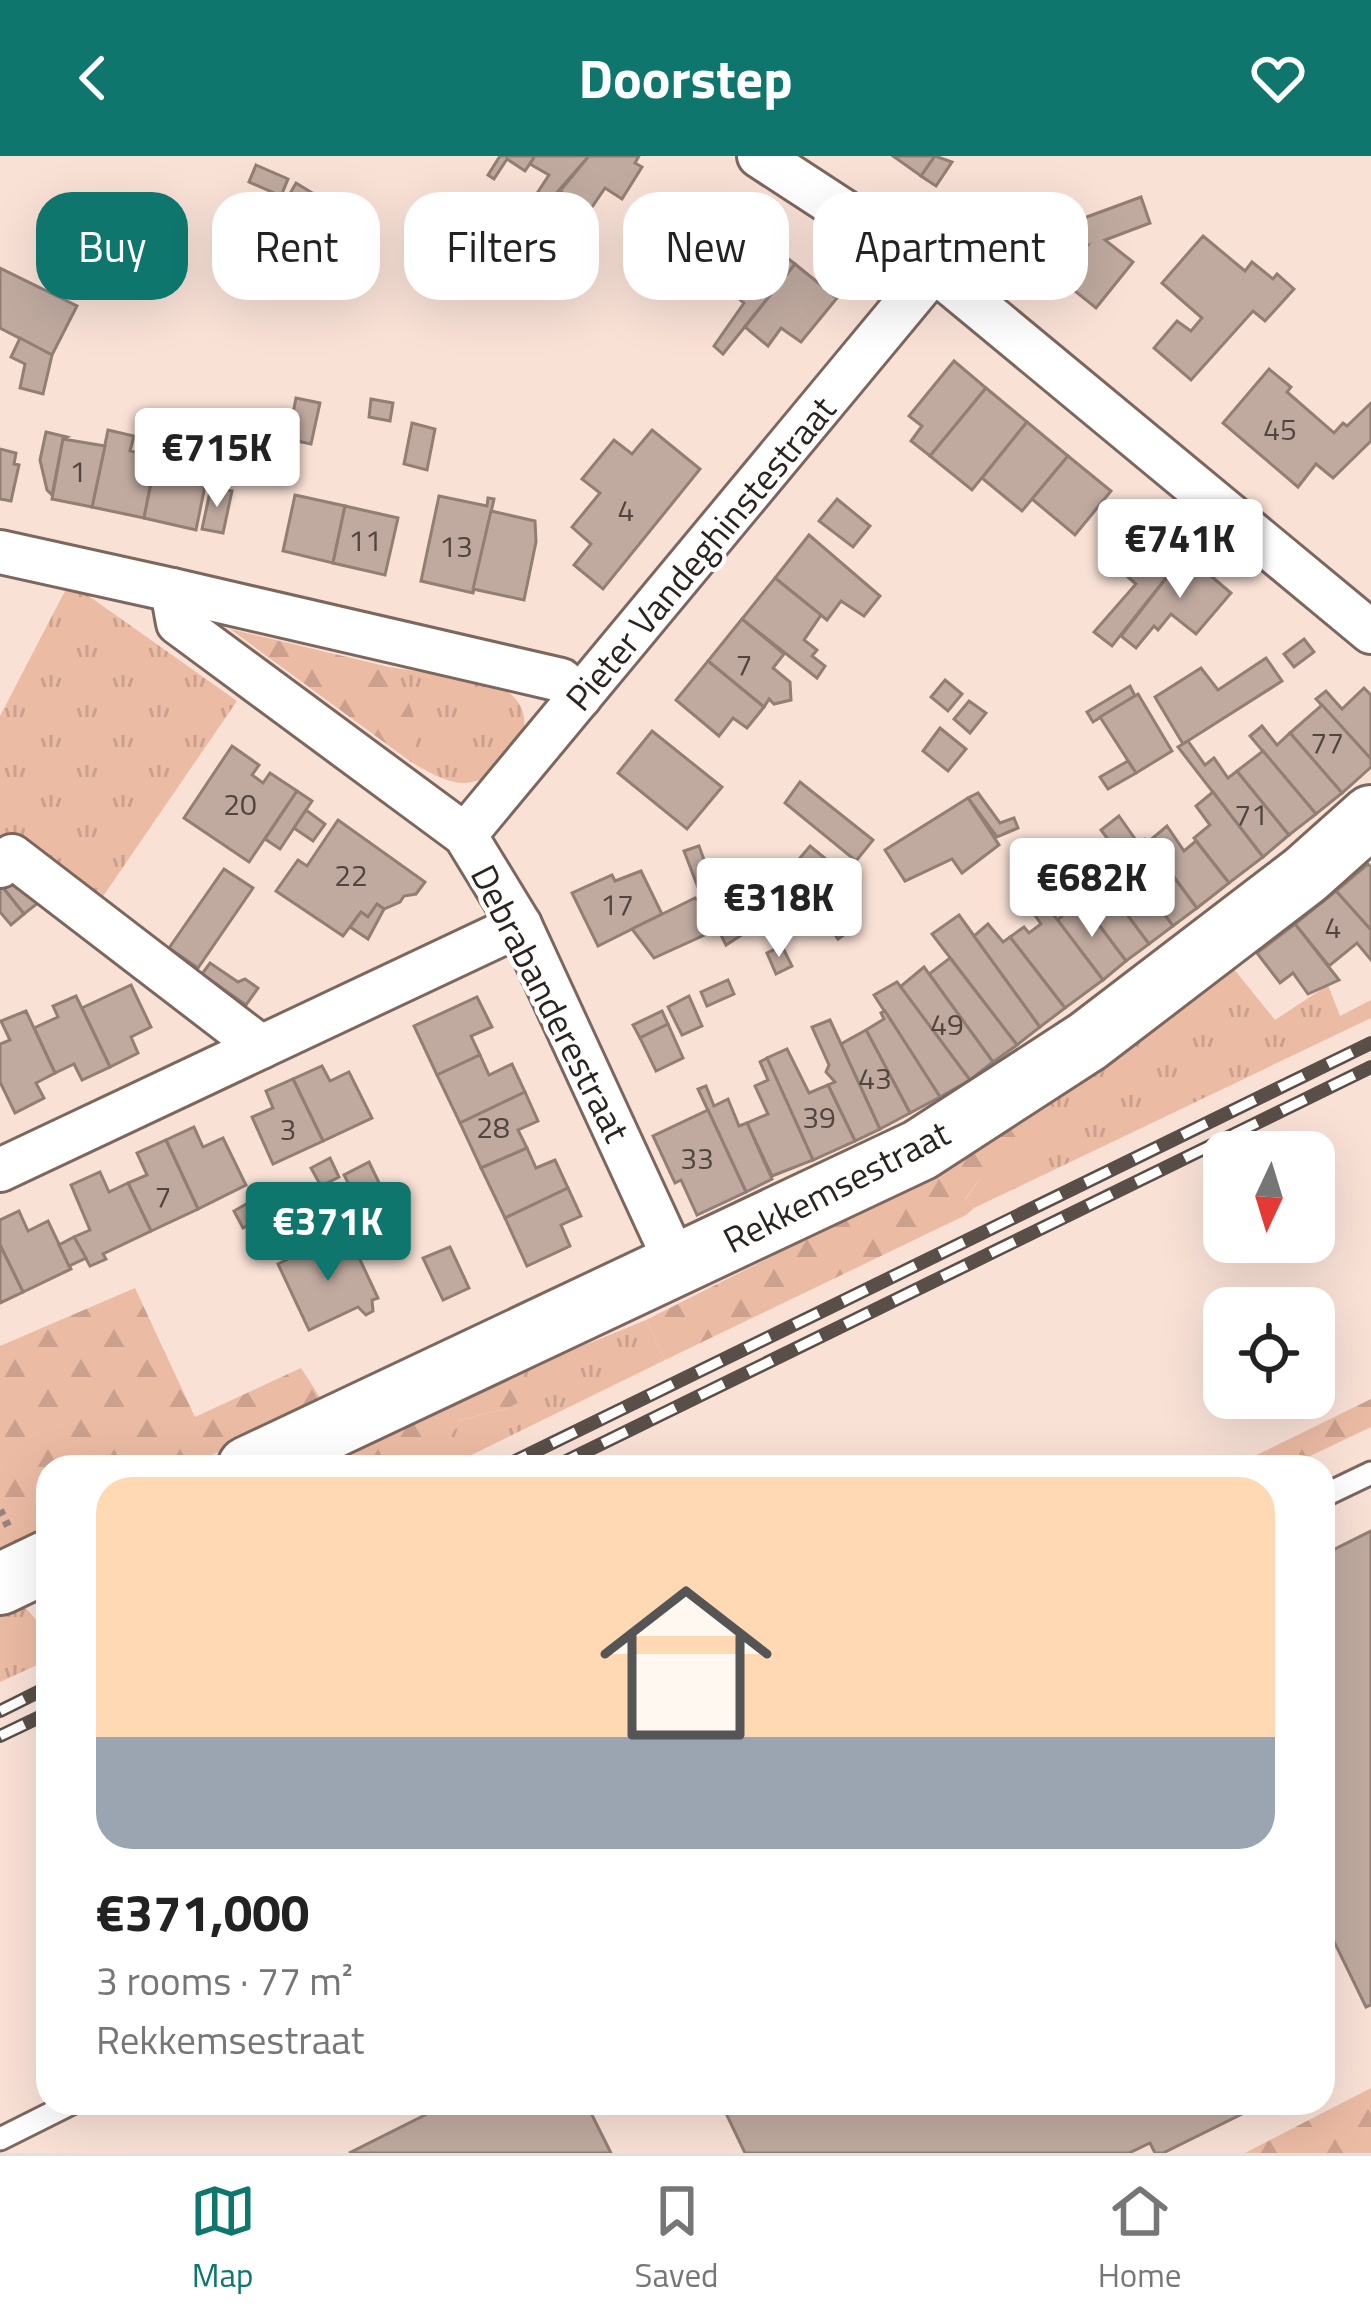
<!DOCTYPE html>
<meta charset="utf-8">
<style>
:root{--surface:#fff;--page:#f2f2f2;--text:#222;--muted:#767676;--line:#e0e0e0;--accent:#0f766e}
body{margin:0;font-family:"Titillium Web",sans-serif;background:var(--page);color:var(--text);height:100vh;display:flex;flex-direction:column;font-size:45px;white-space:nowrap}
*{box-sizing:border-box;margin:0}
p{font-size:39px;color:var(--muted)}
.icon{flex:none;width:66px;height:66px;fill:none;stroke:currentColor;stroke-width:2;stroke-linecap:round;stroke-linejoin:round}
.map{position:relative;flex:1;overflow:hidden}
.side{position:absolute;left:36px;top:1299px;width:1299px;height:660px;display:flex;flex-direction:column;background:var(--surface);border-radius:36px;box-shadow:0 12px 48px #0002}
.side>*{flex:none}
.top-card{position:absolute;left:36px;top:36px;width:1299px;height:108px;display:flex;gap:24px}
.needle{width:78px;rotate:184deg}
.fabs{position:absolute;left:1203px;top:975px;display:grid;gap:24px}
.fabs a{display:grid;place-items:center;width:132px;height:132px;border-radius:24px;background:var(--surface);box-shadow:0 12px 48px #0002;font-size:60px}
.price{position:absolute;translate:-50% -102px;padding:0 27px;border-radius:12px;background:#fff;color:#222;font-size:39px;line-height:78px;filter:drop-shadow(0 3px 6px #0008)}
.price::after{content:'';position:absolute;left:50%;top:72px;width:36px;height:27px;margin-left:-18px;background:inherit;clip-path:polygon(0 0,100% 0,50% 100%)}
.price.on{background:var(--accent);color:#fff}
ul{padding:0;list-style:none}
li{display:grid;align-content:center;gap:24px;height:636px;padding:0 60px}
li span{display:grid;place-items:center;height:372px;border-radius:36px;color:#555}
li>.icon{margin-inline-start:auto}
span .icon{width:216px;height:216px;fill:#fffc;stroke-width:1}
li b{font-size:51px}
.tag{padding:0 42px;border-radius:36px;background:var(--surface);box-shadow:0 12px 48px #0002;font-size:42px;line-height:108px}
.tag.on{background:var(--accent);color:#fff}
header{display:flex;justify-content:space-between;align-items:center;height:156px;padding:0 60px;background:var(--accent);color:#fff;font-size:54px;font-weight:700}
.dock{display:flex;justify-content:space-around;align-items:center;height:168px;border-top:3px solid var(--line);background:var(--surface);font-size:33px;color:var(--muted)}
.dock a{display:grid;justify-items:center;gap:6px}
.dock .on{color:var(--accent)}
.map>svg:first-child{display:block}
.grass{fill:url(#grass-tufts)}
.forest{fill:url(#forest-firs)}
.building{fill:#c0aaa0;stroke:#937e74;stroke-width:3}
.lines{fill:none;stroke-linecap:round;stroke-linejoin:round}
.lane-casing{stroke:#7c675e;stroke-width:27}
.street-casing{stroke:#7c675e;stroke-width:48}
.secondary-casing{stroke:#7c675e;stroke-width:66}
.path{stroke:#96857e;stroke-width:8;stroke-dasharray:6 6;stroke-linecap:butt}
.lane{stroke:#fff;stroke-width:21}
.street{stroke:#fff;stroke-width:42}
.secondary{stroke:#fff;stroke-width:60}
.rail-casing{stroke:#594e48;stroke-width:14}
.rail{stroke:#fff;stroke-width:9;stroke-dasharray:27;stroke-linecap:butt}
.labels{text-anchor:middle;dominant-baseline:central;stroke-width:9;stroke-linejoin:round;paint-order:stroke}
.number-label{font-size:30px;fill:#50453f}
.street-label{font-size:36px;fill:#2b231f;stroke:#fff}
</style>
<header><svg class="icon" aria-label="back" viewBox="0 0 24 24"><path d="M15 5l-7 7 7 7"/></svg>Doorstep<svg class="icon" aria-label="heart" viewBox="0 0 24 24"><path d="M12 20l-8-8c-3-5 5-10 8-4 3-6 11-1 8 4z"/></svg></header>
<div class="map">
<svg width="1371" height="1997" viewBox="0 0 1371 1997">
<defs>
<pattern id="grass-tufts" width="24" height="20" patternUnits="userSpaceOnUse" patternTransform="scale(3)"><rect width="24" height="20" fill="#ecbba4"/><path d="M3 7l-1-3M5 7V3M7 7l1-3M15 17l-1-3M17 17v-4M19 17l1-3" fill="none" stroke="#cba08d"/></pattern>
<pattern id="forest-firs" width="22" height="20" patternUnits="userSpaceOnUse" patternTransform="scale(3)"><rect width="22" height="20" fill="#ecbba4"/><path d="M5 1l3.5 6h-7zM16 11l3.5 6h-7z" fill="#cba08d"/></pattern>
</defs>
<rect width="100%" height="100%" fill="#f9e1d6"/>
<g class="grass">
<polygon points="65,435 86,438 237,545 97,749 0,682 0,560"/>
<path d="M 389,511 C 412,515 494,525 508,536 C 550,567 503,628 462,627 C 444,626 427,615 411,606 C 423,578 404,535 389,511 Z"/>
<polygon points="1233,812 1275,864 1328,829 1340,860 1371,844 1371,862 974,1052 965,1044 978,1025 994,1015 1050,943"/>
<path d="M 646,1164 L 665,1204 L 447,1311 L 400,1311 C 425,1302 449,1288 460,1264 L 508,1252 L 521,1215 Z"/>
<polygon points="22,1448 48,1477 48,1504 0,1526 0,1458"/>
</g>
<g class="forest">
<path d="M 230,473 L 389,511 C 408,541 425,571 411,606 Z"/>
<polygon points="1050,943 1053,973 1045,984 1028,998 978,1025 965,1043 974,1052 966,1059 665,1204 646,1164 943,1014"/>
<polygon points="135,1132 195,1261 301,1212 323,1246 187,1311 48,1311 48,1378 0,1401 0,1190"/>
<path d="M 521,1215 L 530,1240 L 508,1252 L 460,1264 C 434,1321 367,1311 315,1311 Z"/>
<polygon points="1371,1243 1371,1271 1287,1311 1232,1311"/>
<polygon points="1371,1932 1371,1997 1245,1997"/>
</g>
<g class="building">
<polygon points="500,0 535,0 525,15 507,3 494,23 488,19"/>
<polygon points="535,0 589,0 545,50 534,42 549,19 530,8"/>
<polygon points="589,0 639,0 635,7 642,11 622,43 605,32 590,54 560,35"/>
<polygon points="893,0 935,0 921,20"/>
<polygon points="935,0 952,6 936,30 921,20"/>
<polygon points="256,9 288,23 281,40 249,26"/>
<polygon points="296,27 314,38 305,53 287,43"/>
<polygon points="1141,41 1150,67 1105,84 1133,106 1096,152 1060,123 1087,90 1074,95 1065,69"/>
<polygon points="720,50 753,75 703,137 684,121 689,113 668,96 678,85 673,81 696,54 709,63"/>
<polygon points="348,63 373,83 360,98 336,78"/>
<polygon points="753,75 795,108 723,198 714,190 744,147 715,122"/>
<polygon points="1203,80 1245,115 1252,106 1273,123 1277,118 1294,133 1265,165 1253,155 1191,224 1154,192 1177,165 1191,175 1202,162 1162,127"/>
<polygon points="510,94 526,112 491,130 484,121"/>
<polygon points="111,100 138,107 132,129 105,121"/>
<polygon points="795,108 837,142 801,186 781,172 768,190 745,171"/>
<polygon points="0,112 77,150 52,199 0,172"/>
<polygon points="20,182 52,199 43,238 20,232 25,208 11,201"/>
<polygon points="954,205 986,232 930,300 911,285 922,270 909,260"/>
<polygon points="1269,213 1291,231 1287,236 1334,277 1343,267 1347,270 1371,247 1371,285 1333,322 1316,308 1298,331 1223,267"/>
<polygon points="986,232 1027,266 972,334 930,300"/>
<polygon points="296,242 320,247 311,288 288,283"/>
<polygon points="371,243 393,247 390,265 369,261"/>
<polygon points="1027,266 1068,300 1022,355 982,322"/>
<polygon points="412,267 435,273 427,314 404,308"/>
<polygon points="108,274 134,280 130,295 156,301 144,362 92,351"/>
<polygon points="652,274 700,313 603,433 574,409 591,388 572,371 600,337 582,323 614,284 632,298"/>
<polygon points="46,276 67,281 63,283 52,339 47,334 40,304"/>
<polygon points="161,278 183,283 180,294 211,300 196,374 144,362"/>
<polygon points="63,283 105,290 92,351 52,343"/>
<polygon points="0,293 16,297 14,308 19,309 11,345 0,343"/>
<polygon points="1068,300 1111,335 1075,379 1032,343"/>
<polygon points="211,331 232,335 223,377 202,373"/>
<polygon points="295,339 345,350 333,407 283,395"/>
<polygon points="439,340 487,350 488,342 494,343 473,437 421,425"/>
<polygon points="837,343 870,370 853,391 819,365"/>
<polygon points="345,350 398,362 385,419 333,407"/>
<polygon points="491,355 535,365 536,386 524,444 473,433"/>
<polygon points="1138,358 1185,398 1112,490 1094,476 1136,428 1103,399"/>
<polygon points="809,379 880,440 864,460 841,445 827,464 775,422"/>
<polygon points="1185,398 1231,437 1196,478 1171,458 1158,474 1154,470 1136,492 1121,480"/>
<polygon points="775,422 821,459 804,484 817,494 812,500 825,510 817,522 742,463"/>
<polygon points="742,463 784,498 773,512 790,526 791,544 774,548 769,543 764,551 708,505"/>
<polygon points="1304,483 1314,496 1294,511 1284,498"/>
<polygon points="1266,502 1282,525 1183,588 1155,541 1201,512 1218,534"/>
<polygon points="708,505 764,551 747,572 733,562 719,580 676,544"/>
<polygon points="945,524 962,538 948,555 931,541"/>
<polygon points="1130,530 1135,540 1093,566 1087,556"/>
<polygon points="1364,532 1371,539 1371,603 1316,543 1326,535 1342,553"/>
<polygon points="1138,538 1172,595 1136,617 1100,561"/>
<polygon points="969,545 986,557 970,577 954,563"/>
<polygon points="1322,549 1371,603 1371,611 1342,637 1290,577"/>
<polygon points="1262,570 1277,589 1290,577 1342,637 1316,658 1250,580"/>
<polygon points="940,572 966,593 948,615 923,595"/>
<polygon points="652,575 722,631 687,673 618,617"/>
<polygon points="1188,585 1205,609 1214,602 1228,622 1237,615 1289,679 1263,701 1178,591"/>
<polygon points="232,590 259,609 252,619 263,627 270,617 297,635 249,706 184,662"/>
<polygon points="1263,595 1316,658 1289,679 1237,615"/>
<polygon points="1128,605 1136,617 1108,633 1100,621"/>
<polygon points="800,626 873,684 856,705 785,647"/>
<polygon points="297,635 312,645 280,693 265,683"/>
<polygon points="1213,636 1263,701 1229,727 1194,682 1210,669 1196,650"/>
<polygon points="978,637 1000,667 1014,662 1018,672 997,681 968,642"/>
<polygon points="968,642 999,689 962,717 952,703 905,725 885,694"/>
<polygon points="306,654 325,668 313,685 294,672"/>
<polygon points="1119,660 1138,687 1145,683 1148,686 1197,752 1173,770 1101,674"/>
<polygon points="338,664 425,726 416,738 404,740 400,746 384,753 377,748 368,761 361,756 343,780 276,735 298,704 307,710"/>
<polygon points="1167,670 1184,695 1196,685 1229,727 1197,752 1148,686"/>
<polygon points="699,690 718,742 704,747 684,695"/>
<polygon points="810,690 827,704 801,736 784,721"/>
<polygon points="1123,702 1173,770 1149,788 1098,720"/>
<polygon points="1368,708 1371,711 1371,774 1336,735"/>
<polygon points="224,713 253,732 198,812 169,792"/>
<polygon points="641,715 662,758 598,790 572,737 612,719 615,725"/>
<polygon points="14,716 39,746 24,758 0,728"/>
<polygon points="0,728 24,758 11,769 0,756"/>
<polygon points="1105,729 1149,788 1126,805 1081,745"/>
<polygon points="730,735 755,755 744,769 719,748"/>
<polygon points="1336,735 1371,774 1371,804 1357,787 1329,810 1295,768"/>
<polygon points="695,742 740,780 726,789 718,773 654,802 632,773"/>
<polygon points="1081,745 1126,805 1103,824 1057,764"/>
<polygon points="1044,746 1103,824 1065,852 1010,781 1024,771 1029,777 1041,768 1032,755"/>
<polygon points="377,748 384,753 368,783 350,771 361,756 368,761"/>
<polygon points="845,755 856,770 838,783 826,765"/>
<polygon points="959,759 1040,871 1017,889 932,778"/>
<polygon points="988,768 1003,786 1010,781 1065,852 1040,871 974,780"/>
<polygon points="1295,768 1339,824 1308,838 1293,817 1280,827 1257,797"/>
<polygon points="782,790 792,810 776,818 767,797"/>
<polygon points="950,802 1017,889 993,906 929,818"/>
<polygon points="210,807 238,826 245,823 258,832 246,849 202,818"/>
<polygon points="924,811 993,906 970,924 900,831"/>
<polygon points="728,824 734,838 707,850 701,836"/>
<polygon points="897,826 970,924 940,941 874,839"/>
<polygon points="131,829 151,871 131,881 138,897 110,911 82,852"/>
<polygon points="76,840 110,911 82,924 74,908 55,917 34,872 58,861 53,850"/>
<polygon points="689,840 702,870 682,879 668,851"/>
<polygon points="477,841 492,871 471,880 480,899 437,919 414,870"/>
<polygon points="26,855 55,917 36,927 44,942 15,957 0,926 0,888 10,884 1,865"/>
<polygon points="662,855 668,868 640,882 633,869"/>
<polygon points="885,855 940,941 910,957 866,874 884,863 881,857"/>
<polygon points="830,864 880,973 855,985 828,929 835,926 826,916 829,909 812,871"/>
<polygon points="668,868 683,902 656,915 640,882"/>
<polygon points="866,874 910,957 880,973 841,888"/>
<polygon points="787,893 809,937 828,929 855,985 813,1004 767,902"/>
<polygon points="480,899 489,919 512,908 525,936 460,967 437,919"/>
<polygon points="767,902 813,1004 772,1020 747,967 768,958 755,930 768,924 760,906"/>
<polygon points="322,910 330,925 349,916 372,962 323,985 293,923"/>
<polygon points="293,923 323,985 273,1008 252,961 273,952 266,935"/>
<polygon points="706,930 714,950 728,943 739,970 747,967 772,1023 746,1036 698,933"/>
<polygon points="525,936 538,965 518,974 527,992 481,1012 460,967"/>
<polygon points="708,954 746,1036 697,1059 681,1024 675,1027 653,980"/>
<polygon points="194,971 203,991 223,982 246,1029 198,1053 166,984"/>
<polygon points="166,984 198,1053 151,1075 128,1027 147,1019 137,997"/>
<polygon points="527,992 536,1012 555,1004 568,1032 505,1062 481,1012"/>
<polygon points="330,1002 339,1021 321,1030 311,1012"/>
<polygon points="369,1006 385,1039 361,1052 344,1019"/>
<polygon points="100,1016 109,1036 128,1027 151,1075 103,1098 106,1103 90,1110 74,1081 90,1074 71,1029"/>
<polygon points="568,1032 581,1060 561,1069 570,1090 527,1110 505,1062"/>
<polygon points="262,1039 271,1057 243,1072 234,1055"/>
<polygon points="303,1041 317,1068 266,1092 253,1067"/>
<polygon points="19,1055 28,1075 48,1065 71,1113 23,1136 0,1089 0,1064"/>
<polygon points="74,1081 86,1102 69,1110 59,1089"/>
<polygon points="327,1084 334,1099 354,1091 378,1142 372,1144 373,1155 366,1159 358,1151 309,1174 278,1108"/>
<polygon points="0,1089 23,1136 0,1147"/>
<polygon points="450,1091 469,1132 443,1144 423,1102"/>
<polygon points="1371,1375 1371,1849 1366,1851 1323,1763 1323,1399"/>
<polygon points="449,1947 586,1947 611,1997 349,1997"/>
<polygon points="721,1947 1245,1947 1248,1955 1163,1997 1155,1997 1150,1987 1129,1997 745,1997"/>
</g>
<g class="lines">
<g class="lane-casing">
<g id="lane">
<polyline points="1323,1340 1371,1317"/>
<polyline points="0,1983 72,1947"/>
</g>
</g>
<g class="street-casing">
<g id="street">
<polyline points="759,0 934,114 1371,476"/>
<polyline points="0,396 172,434 178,467 465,679 520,769 677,1109"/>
<polyline points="172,434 561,524 580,541"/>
<polyline points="465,679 934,114"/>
<polyline points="0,710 12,700 261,891"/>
<polyline points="0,1014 520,769"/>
</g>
</g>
<g class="secondary-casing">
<g id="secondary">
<polyline points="248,1311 920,994 1088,885 1305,719 1371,660"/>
<polyline points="0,1428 48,1405"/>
</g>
</g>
<polyline class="path" points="0,1354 10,1374"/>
<use href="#lane" class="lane"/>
<use href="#street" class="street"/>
<use href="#secondary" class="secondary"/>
<g class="rail-casing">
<g id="rail">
<polyline points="503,1311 1371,887"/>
<polyline points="554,1311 1371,911"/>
<polyline points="0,1555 48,1531"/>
<polyline points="0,1580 48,1557"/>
</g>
</g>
<use href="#rail" class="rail"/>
</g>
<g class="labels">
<g class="number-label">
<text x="1280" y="273">45</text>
<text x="78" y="315">1</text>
<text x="626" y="354">4</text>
<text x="365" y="384">11</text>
<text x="456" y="390">13</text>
<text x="744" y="508">7</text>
<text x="1327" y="586">77</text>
<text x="240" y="648">20</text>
<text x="1251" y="658">71</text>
<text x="351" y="719">22</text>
<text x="617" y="748">17</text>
<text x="1333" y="771">4</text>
<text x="947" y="868">49</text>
<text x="875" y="922">43</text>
<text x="819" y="961">39</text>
<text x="493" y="971">28</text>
<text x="288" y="973">3</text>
<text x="697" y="1002">33</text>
<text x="163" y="1040">7</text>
</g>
<g class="street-label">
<text transform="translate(700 397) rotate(-50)">Pieter Vandeghinstestraat</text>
<text transform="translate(551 847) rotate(63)">Debrabanderestraat</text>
<text transform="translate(836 1030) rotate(-27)">Rekkemsestraat</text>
</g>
</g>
</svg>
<div class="fabs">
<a><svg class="needle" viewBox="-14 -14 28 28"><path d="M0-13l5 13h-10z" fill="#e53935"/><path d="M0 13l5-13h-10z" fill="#767676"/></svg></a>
<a><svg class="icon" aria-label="locate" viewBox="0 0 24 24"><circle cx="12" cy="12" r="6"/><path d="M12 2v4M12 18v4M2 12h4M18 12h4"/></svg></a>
</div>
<b class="price" style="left:217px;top:354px">€715K</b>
<b class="price" style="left:1180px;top:445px">€741K</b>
<b class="price" style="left:1092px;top:784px">€682K</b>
<b class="price" style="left:779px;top:804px">€318K</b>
<b class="price on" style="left:328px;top:1128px">€371K</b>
<div class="top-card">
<a class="tag on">Buy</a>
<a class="tag">Rent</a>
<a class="tag">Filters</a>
<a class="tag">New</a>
<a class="tag">Apartment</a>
</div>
<section class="side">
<ul>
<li><span style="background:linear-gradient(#ffd9b3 70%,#9aa5b1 0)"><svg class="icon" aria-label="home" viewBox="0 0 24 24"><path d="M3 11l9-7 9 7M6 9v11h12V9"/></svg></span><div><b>€371,000</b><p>3 rooms · 77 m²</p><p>Rekkemsestraat</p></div></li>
</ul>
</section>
</div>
<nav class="dock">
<a class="on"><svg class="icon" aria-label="map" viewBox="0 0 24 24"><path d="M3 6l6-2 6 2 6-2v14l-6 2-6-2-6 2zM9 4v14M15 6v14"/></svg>Map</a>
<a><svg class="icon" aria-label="saved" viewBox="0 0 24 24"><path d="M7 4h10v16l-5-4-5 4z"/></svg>Saved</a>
<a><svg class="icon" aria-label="home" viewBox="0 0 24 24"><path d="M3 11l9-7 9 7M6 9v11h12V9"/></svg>Home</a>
</nav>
